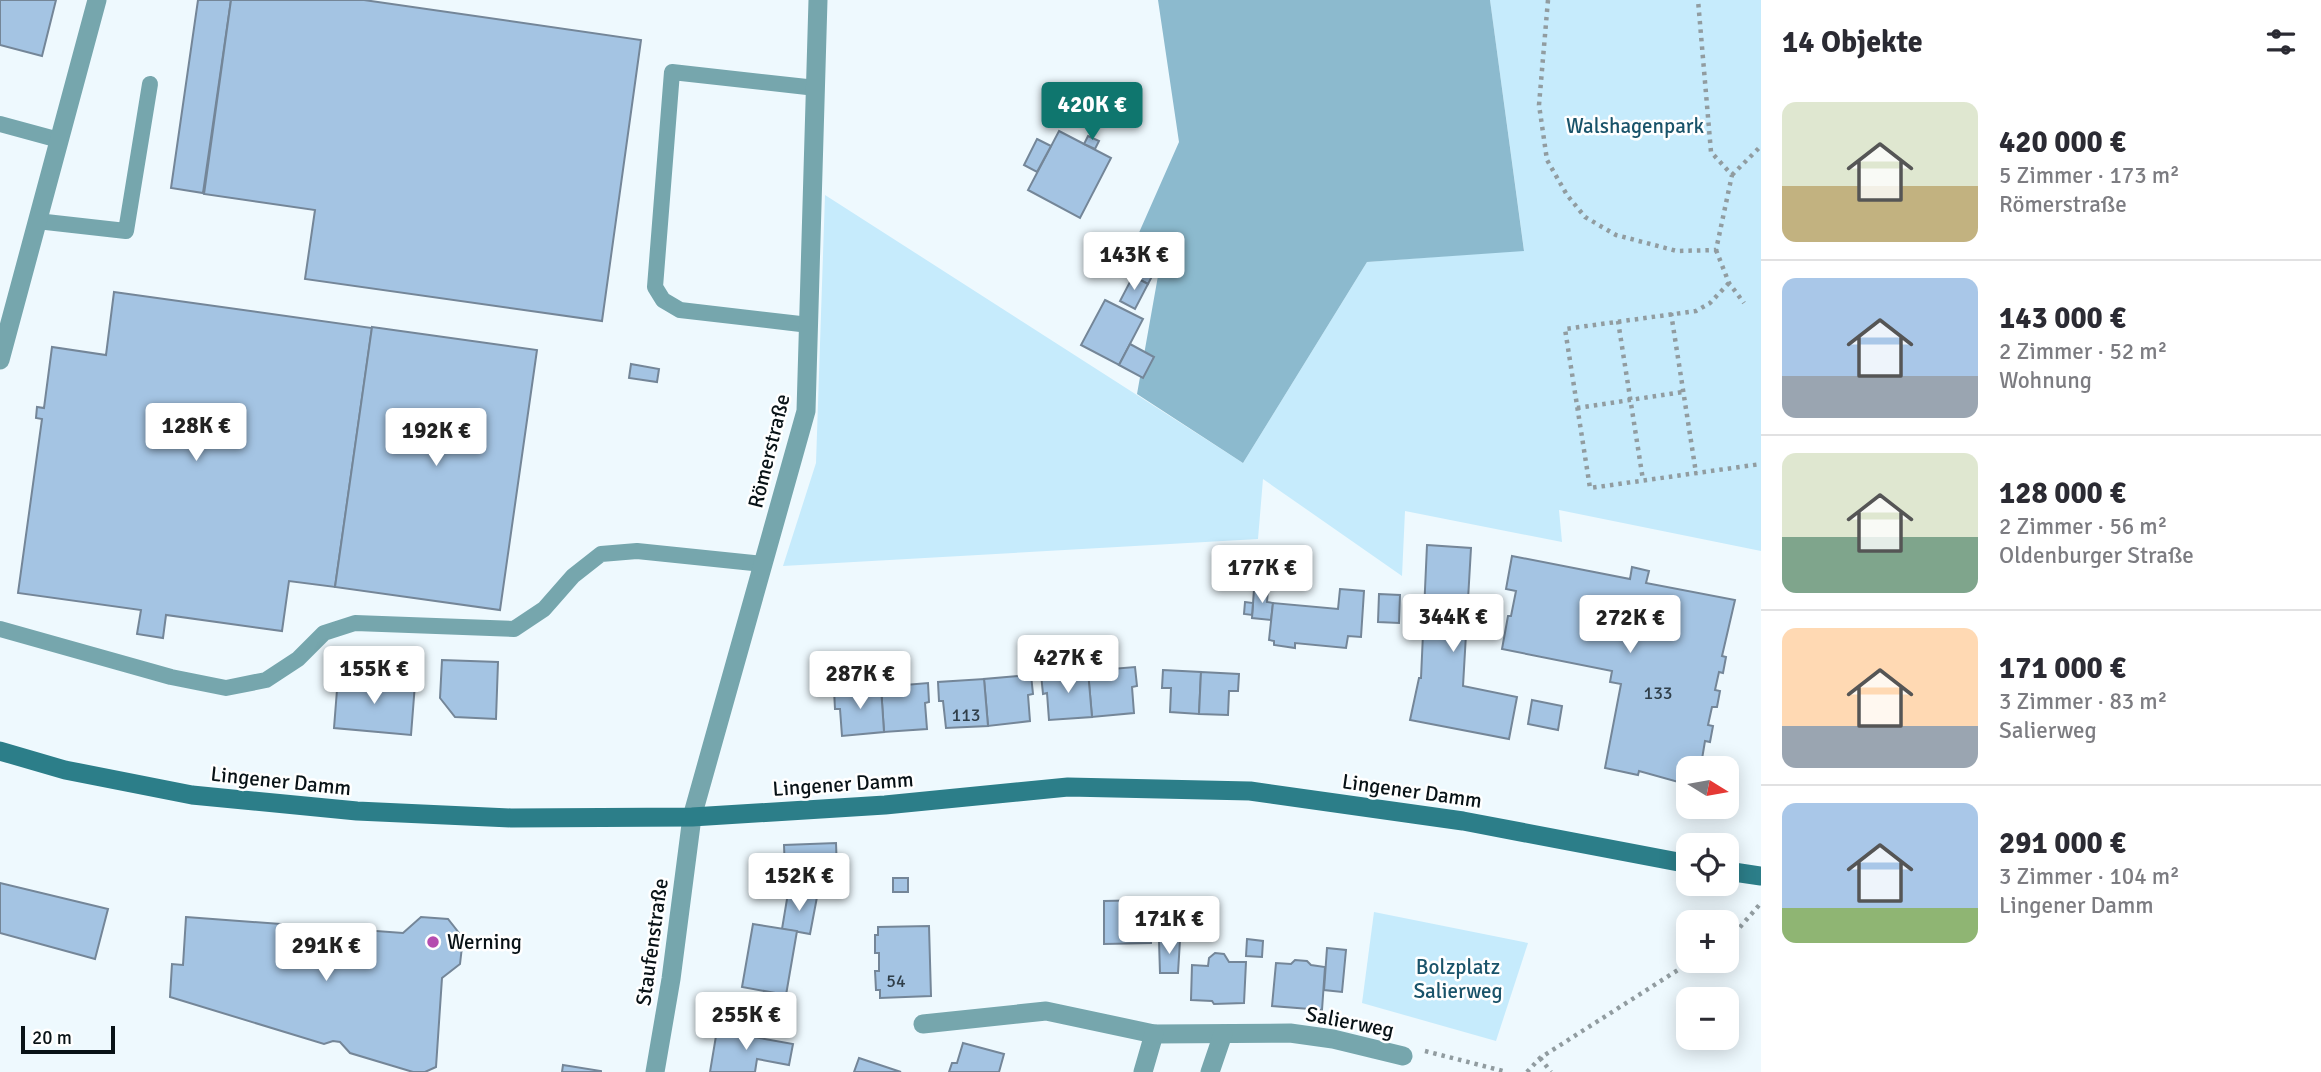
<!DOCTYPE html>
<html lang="de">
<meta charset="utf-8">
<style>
:root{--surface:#fff;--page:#f7f7f7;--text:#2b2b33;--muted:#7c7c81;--line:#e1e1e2;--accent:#0f766e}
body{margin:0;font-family:Signika,sans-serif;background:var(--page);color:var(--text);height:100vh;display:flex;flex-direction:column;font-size:26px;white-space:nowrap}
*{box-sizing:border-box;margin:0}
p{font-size:23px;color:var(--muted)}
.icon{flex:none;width:38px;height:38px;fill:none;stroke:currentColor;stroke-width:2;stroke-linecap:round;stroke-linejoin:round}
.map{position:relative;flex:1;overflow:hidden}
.sheet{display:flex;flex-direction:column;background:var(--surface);width:560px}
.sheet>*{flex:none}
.needle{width:46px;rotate:101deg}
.fabs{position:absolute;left:1676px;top:756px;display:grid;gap:14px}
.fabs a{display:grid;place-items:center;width:63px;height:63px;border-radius:14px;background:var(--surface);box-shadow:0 4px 18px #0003;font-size:35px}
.scale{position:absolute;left:21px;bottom:18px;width:94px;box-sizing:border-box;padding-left:7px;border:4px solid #081216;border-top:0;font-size:19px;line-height:24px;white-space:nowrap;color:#081216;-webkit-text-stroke:5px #fff;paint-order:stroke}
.price{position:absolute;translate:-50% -60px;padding:0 16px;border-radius:7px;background:#fff;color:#222;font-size:23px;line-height:46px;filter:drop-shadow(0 2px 4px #0008)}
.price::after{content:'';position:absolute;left:50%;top:42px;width:21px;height:16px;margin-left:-10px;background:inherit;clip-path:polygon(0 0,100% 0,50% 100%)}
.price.selected{background:var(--accent);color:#fff}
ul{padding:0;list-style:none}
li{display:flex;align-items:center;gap:21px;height:175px;padding:0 21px}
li+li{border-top:2px solid var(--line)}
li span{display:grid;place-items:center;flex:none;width:196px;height:140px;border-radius:14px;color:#555}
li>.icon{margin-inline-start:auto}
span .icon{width:84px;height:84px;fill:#fffc;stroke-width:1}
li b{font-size:30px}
h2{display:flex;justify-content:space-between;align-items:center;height:84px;padding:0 21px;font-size:30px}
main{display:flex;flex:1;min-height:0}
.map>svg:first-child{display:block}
.green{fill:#c6ebfc}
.forest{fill:#8cbace}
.building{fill:#a4c4e3;stroke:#748698;stroke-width:2}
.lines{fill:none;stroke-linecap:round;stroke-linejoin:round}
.path{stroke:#919ca0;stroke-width:4.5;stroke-dasharray:3.5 5;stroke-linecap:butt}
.service{stroke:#76a6ad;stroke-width:16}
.minor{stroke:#76a6ad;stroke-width:19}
.secondary{stroke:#2c7e89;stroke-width:19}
.poi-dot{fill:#b54caf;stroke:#fff;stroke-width:2.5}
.labels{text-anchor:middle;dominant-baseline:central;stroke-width:5;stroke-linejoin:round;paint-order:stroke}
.number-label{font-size:18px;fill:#2f3e49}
.park-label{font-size:21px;fill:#19536a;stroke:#fff}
.street-label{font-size:21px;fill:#081216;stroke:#fff}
.poi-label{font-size:21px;fill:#081216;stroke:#fff;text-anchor:start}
</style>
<main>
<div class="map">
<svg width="1761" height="1072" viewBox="0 0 1761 1072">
<rect width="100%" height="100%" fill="#eef9fe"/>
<g class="green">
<polygon points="1490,0 1761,0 1761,551 1559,510 1562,542 1405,511 1402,576 1263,479 1258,539 783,566 816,463 825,195 1243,463 1367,262 1524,250"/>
<polygon points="1374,912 1528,943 1496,1041 1362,1003"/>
</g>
<polygon class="forest" points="1158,0 1490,0 1524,251 1367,262 1243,463 1137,394 1161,259 1134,244 1179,142"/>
<g class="building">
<polygon points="0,0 56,0 42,56 0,45"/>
<polygon points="198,0 231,0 203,193 171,188"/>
<polygon points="231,0 364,0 641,40 602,321 305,279 315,210 204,194"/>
<polygon points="1059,131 1111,158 1080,218 1028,190"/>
<polygon points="1088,136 1099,141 1095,149 1084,144"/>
<polygon points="1037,139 1051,146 1037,172 1024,165"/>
<polygon points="1134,244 1161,259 1148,284 1120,270"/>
<polygon points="1133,276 1148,284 1135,309 1120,301"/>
<polygon points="114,292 372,328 335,587 289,581 282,631 166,615 163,638 137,634 141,610 18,593 42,419 36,418 37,407 44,408 52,347 106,355"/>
<polygon points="1105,300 1143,319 1119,365 1081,345"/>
<polygon points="372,327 537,350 500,610 335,587"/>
<polygon points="1130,344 1154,357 1143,378 1119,365"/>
<polygon points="631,364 659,369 657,382 629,378"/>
<polygon points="1427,545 1471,548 1463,686 1517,697 1509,739 1410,720 1419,678 1421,678"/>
<polygon points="1512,556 1630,579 1632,567 1649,571 1646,583 1735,600 1722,656 1726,657 1723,673 1719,672 1715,690 1720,691 1717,707 1712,707 1708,725 1713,726 1710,742 1705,741 1702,759 1706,760 1705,768 1689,768 1689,785 1639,771 1638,775 1605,768 1621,684 1610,682 1612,671 1502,649 1508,616 1511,616 1516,591 1506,589"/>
<polygon points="1254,589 1268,590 1267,602 1273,603 1271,620 1252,618"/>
<polygon points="1340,589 1364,591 1361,637 1348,636 1346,648 1295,643 1295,648 1274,645 1274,641 1269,640 1273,603 1338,609"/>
<polygon points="1379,594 1400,595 1399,623 1378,622"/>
<polygon points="1245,602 1253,603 1252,615 1244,614"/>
<polygon points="442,660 498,662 496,719 455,717 440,698"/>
<polygon points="1135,667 1137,686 1132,687 1134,713 1092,717 1088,671"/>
<polygon points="1163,670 1201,672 1199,714 1170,712 1171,688 1162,688"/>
<polygon points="1088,671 1092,717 1049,720 1047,693 1043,694 1041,674"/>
<polygon points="1201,672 1239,674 1238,691 1229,691 1228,715 1199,714"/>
<polygon points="1031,675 1033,694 1028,695 1030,721 988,726 984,679"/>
<polygon points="338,677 415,684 411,735 334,728"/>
<polygon points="984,679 988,726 946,728 943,701 939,701 938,682"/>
<polygon points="928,683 929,702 925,703 927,729 884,732 881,687"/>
<polygon points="881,687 884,732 842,736 840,709 835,709 834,690"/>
<polygon points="1532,700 1562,706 1558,730 1528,724"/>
<polygon points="836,843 837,870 785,872 784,845"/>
<rect x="893" y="878" width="15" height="14"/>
<polygon points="0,883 108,909 95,959 0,933"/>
<polygon points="788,893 817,897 810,934 782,929"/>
<polygon points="1150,900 1151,943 1104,944 1104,901"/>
<polygon points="186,917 403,933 421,917 448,919 463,938 460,964 442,978 436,1067 425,1072 413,1072 350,1053 340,1042 333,1041 324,1044 170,997 172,964 183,965"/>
<polygon points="753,924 797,931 786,995 742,987"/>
<polygon points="929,926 931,996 880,998 880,990 876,990 875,971 879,971 879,953 875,953 875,935 878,935 878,927"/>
<polygon points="1247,939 1263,941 1262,957 1246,956"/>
<polygon points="1180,940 1178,973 1160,973 1159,941"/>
<polygon points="1327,948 1346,950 1342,992 1324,990"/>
<polygon points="1215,953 1224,954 1229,962 1246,962 1244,1003 1214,1004 1212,1001 1191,1000 1192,965 1208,966 1209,958"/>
<polygon points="1295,960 1307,961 1311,965 1325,967 1322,1010 1272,1006 1276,963 1291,964"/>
<polygon points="722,1024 738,1027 737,1034 793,1044 789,1065 757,1059 755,1072 710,1072 717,1030 722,1031"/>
<polygon points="963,1043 1004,1054 999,1072 949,1072 952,1063 957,1063"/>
<polygon points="859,1058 901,1072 854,1072"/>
<polygon points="563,1065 601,1071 601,1072 562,1072"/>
</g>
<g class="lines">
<g class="path">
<polyline points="1548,0 1539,105 1547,160 1567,195 1585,217 1616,235 1677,251 1716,250 1732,175 1711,152 1698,0"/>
<polyline points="1732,175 1761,146"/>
<polyline points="1716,250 1729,283 1744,303"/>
<polyline points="1729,283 1710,303 1696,311 1565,329 1590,488 1761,464"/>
<polyline points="1671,313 1696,473"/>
<polyline points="1618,321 1643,480"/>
<polyline points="1577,408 1683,392"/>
<polyline points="1727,938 1734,934 1761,903"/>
<polyline points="1425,1051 1507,1072"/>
<polyline points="1540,1058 1551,1072"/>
<polyline points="1527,1072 1540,1058 1692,961"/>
</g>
<g class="service">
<polyline points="0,124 59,140"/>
<polyline points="37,221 126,231 150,84"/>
<polyline points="809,325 680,310 663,300 655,287 672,72 816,88"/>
<polyline points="0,629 171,677 226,688 266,680 298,659 324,633 355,623 514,629 544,609 573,576 601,554 637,551 763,564"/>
</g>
<g class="minor">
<polyline points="0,360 97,0"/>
<polyline points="923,1024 1046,1011 1154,1034 1290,1033 1333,1039 1403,1056"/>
<polyline points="655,1072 671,979 692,817 806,411 818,0"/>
<polyline points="1143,1072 1154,1034"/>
<polyline points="1210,1072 1223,1034"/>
</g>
<g class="secondary">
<polyline points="0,751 65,770 192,795 357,811 511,818 692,817 885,805 1068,787 1250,791 1463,821 1689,864"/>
<polyline points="1727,871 1761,876"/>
</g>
</g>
<circle class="poi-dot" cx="433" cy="942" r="7"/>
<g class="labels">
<g class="number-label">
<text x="1658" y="693">133</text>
<text x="966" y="715">113</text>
<text x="896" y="981">54</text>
</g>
<g class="park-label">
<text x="1635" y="126">Walshagenpark</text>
<text x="1458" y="967">Bolzplatz<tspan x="1458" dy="24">Salierweg</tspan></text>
</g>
<g class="street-label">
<text transform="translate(769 451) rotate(-76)">Römerstraße</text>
<text transform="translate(281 781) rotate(6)">Lingener Damm</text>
<text transform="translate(843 784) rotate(-4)">Lingener Damm</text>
<text transform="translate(1412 791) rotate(8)">Lingener Damm</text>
<text transform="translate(652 942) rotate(-82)">Staufenstraße</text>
<text transform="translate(1350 1022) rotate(11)">Salierweg</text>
</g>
<g class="poi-label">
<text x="447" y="942">Werning</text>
</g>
</g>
</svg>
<div class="fabs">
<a><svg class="needle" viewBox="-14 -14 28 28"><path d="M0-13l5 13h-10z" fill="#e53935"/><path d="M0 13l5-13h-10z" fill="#7c7c81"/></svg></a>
<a><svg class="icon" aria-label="locate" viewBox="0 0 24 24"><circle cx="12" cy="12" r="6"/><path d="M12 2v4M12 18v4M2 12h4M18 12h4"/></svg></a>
<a>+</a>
<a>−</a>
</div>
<div class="scale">20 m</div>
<b class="price selected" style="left:1092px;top:142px">420K €</b>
<b class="price" style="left:1134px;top:292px">143K €</b>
<b class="price" style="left:196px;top:463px">128K €</b>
<b class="price" style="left:436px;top:468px">192K €</b>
<b class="price" style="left:1262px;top:605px">177K €</b>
<b class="price" style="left:1453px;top:654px">344K €</b>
<b class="price" style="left:1630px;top:655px">272K €</b>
<b class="price" style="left:1068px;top:695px">427K €</b>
<b class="price" style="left:374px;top:706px">155K €</b>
<b class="price" style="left:860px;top:711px">287K €</b>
<b class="price" style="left:799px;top:913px">152K €</b>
<b class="price" style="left:1169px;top:956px">171K €</b>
<b class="price" style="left:326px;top:983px">291K €</b>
<b class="price" style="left:746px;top:1052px">255K €</b>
</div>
<section class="sheet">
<h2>14 Objekte<svg class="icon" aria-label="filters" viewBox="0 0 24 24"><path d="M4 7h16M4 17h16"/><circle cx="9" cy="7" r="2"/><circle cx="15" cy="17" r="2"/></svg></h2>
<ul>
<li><span style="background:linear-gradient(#dfe7d0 60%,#c2b280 0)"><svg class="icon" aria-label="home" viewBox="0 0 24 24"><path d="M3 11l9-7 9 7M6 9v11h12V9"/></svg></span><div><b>420 000 €</b><p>5 Zimmer · 173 m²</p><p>Römerstraße</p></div></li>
<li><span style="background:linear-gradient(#a9c7e8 70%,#9aa5b1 0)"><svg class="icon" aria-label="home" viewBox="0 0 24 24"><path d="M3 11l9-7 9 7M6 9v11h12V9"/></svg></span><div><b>143 000 €</b><p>2 Zimmer · 52 m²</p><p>Wohnung</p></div></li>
<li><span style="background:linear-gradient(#dfe7d0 60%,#7fa58c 0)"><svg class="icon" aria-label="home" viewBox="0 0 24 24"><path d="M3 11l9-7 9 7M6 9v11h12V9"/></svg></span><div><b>128 000 €</b><p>2 Zimmer · 56 m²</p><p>Oldenburger Straße</p></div></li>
<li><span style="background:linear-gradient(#ffd9b3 70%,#9aa5b1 0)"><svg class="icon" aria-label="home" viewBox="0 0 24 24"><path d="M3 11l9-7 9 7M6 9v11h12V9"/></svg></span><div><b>171 000 €</b><p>3 Zimmer · 83 m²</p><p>Salierweg</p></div></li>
<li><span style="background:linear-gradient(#a9c7e8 75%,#8fb573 0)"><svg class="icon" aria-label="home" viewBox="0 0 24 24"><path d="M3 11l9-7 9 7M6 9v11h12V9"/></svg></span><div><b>291 000 €</b><p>3 Zimmer · 104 m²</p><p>Lingener Damm</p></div></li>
</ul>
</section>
</main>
